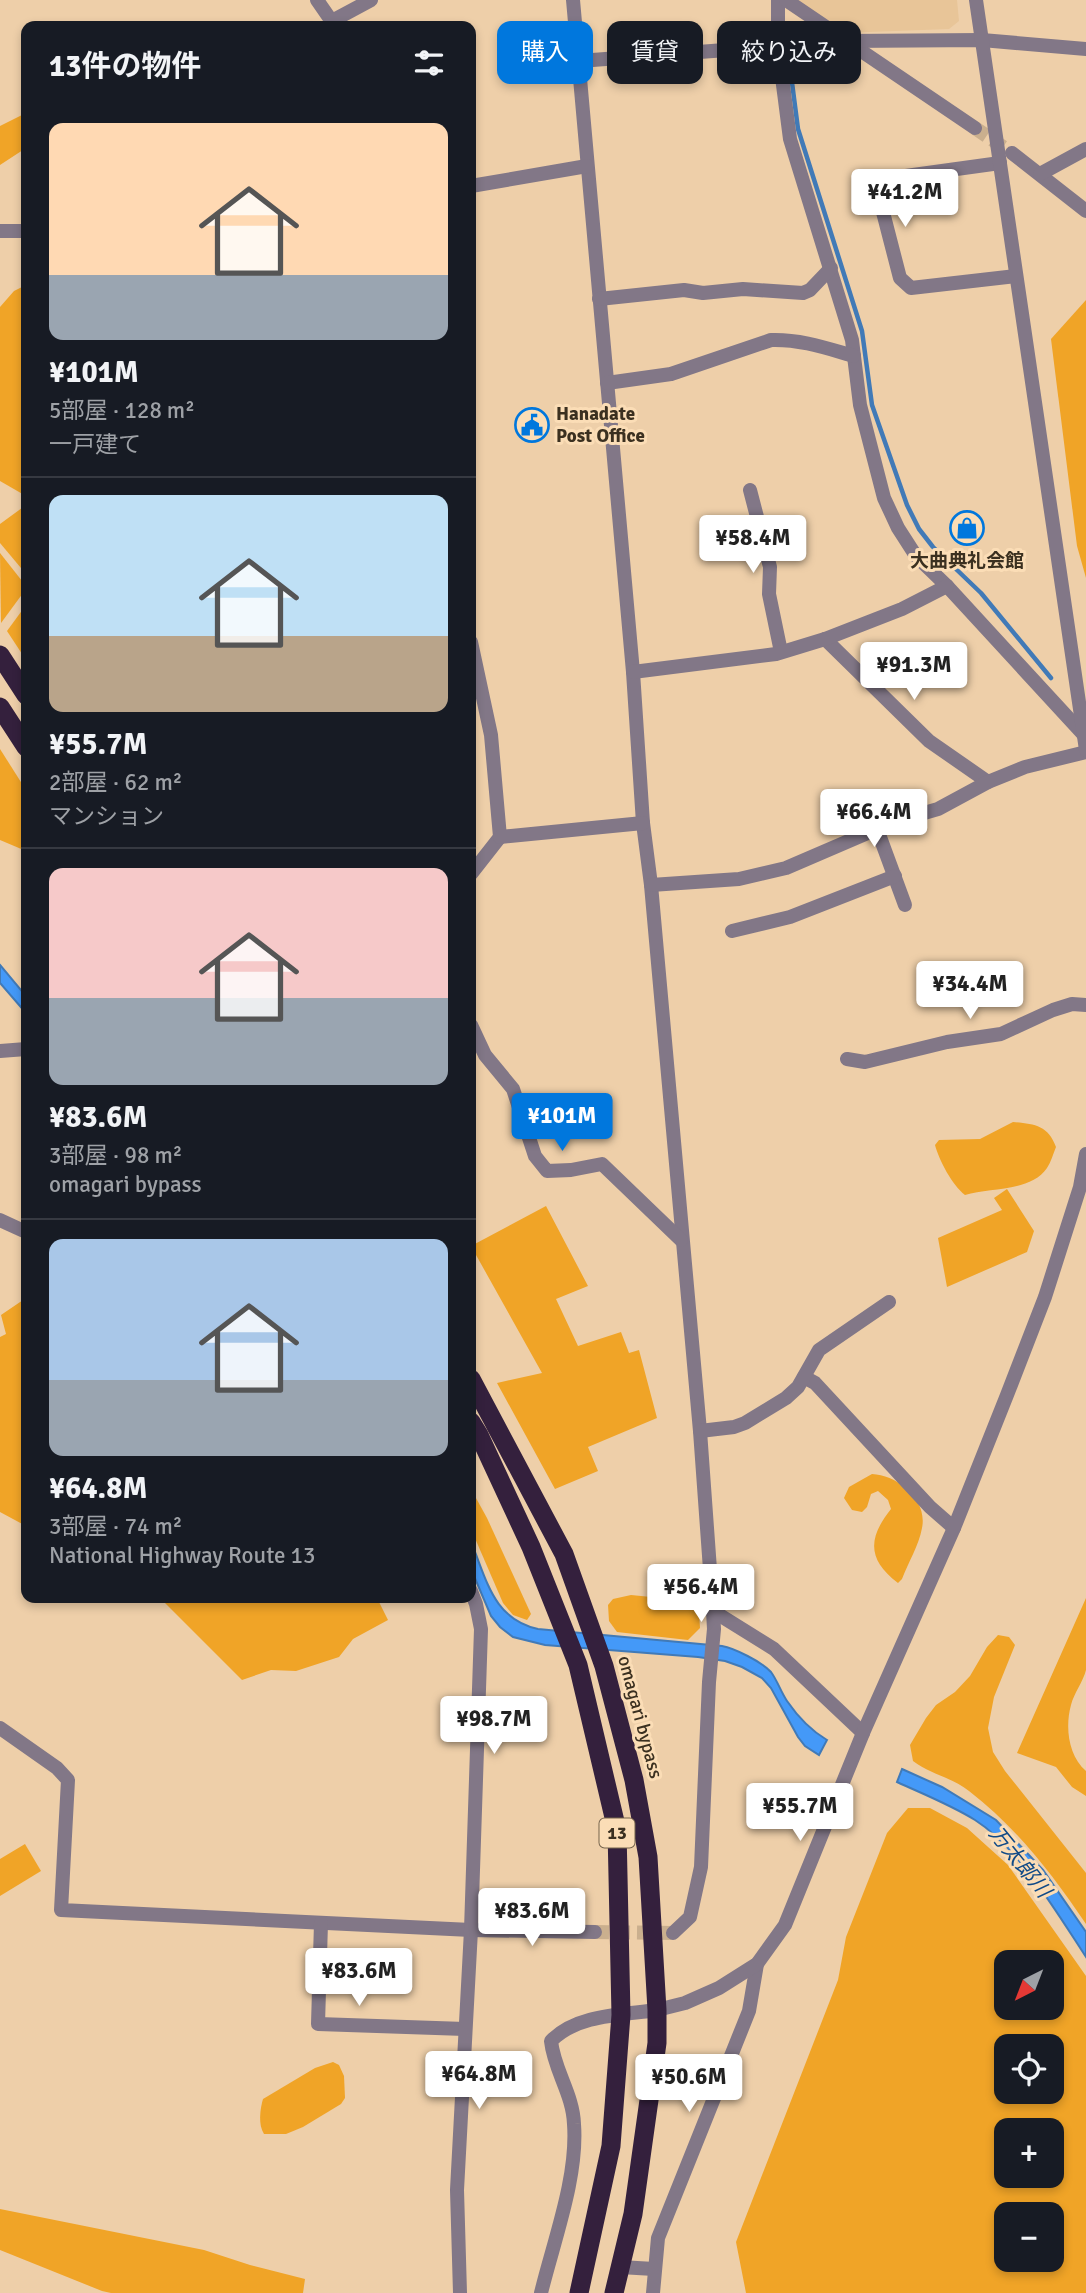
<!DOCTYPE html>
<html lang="ja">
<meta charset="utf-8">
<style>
:root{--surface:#171b24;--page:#20242c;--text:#f1f3f6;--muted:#9ea1a6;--line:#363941;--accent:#07d}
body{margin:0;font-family:Signika,"Noto Sans JP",sans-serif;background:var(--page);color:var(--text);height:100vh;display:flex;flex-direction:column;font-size:26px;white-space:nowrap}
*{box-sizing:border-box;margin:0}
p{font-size:23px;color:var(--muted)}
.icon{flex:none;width:38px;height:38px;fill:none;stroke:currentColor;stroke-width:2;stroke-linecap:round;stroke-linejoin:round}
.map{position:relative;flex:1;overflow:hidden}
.side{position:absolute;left:21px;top:21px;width:455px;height:1582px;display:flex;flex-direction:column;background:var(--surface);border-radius:14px;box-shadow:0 4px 10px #0003}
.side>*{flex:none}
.guide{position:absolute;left:497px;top:21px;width:483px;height:63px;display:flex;gap:14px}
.needle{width:46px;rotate:222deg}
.tools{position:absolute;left:994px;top:1950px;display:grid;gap:14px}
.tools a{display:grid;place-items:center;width:70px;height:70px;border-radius:14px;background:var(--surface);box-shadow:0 4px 10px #0003;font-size:35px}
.price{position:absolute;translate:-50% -60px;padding:0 16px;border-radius:7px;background:#fff;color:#222;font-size:23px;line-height:46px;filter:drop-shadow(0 2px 4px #0008)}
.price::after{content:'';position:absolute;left:50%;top:42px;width:21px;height:16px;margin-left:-10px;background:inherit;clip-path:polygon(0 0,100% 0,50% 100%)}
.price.current{background:var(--accent);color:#fff}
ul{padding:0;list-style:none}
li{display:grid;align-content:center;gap:14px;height:371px;padding:0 28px}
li+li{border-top:2px solid var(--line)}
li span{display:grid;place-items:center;height:217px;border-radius:14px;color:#555}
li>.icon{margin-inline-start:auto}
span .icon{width:126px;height:126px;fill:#fffc;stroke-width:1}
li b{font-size:30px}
h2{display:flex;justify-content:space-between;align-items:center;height:84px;padding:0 28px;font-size:30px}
.pill{padding:0 24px;border-radius:14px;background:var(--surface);box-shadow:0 4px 10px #0003;font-size:24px;line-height:63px}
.pill.current{background:var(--accent);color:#fff}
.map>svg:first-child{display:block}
.built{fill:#e8c598}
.green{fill:#f0a427;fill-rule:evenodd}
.water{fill:#4499f8;stroke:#417ab7;stroke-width:2}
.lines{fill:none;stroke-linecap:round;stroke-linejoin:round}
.stream{stroke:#417ab7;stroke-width:4.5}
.minor-tunnel{stroke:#caaf8e;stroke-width:14;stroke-dasharray:14 7;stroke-linecap:butt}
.minor{stroke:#827787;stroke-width:14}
.tertiary{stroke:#827787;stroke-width:14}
.trunk{stroke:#34203d;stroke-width:19}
.labels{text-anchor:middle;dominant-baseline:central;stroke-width:6;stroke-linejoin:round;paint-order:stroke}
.shield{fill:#fbddb6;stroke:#75644d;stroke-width:2}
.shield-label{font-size:18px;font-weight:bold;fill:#3b3020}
.poi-label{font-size:19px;font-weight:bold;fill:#3b3020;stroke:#fbddb6;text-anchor:start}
.street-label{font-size:19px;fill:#3b3020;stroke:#fbddb6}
.water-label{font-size:21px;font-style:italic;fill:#104a87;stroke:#fbddb6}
</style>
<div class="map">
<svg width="1086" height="2293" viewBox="0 0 1086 2293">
<rect width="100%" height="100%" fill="#eecfa9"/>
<polygon class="built" points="798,0 957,0 959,21 949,29 842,33"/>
<g class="green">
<polygon points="26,113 26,148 0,165 0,126"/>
<polygon points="26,285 26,496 0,481 0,307 14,291"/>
<polygon points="1086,300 1086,578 1077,546 1051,339"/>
<polygon points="26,505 26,574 0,543 0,524"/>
<polygon points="0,553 26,586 26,589 1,623"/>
<polygon points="26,605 26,660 7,631"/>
<polygon points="0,749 26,790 26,851 0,840"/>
<path d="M 1013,1122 C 1034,1124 1048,1125 1056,1147 C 1053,1154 1051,1162 1047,1168 C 1031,1192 990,1187 965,1195 C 952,1185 939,1160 935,1145 L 939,1140 L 980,1139 Z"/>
<polygon points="1007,1189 1034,1231 1027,1252 947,1287 938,1238 1002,1210 994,1198"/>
<polygon points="546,1206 588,1286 556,1299 578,1346 621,1332 629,1353 639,1350 657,1418 588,1447 598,1471 555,1489 497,1383 542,1373 471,1246"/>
<polygon points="26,1298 26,1526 0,1512 0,1337 6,1334 1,1315"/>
<path d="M 872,1474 C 897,1475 928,1499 922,1528 C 919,1545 908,1563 902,1579 L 898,1583 C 868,1560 867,1539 891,1509 L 888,1500 L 878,1491 L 871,1494 L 867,1507 L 862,1512 L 852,1510 L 844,1498 L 849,1487 Z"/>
<polygon points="471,1489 487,1518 531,1614 527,1620 513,1615 503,1603 471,1529"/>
<polygon points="631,1595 691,1601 699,1612 700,1628 688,1640 617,1632 609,1621 608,1605 613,1599"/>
<polygon points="156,1598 377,1598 388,1620 353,1639 339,1657 296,1671 271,1670 242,1680 165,1603"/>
<path d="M 1086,1598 C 1086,1617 1086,1653 1086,1670 C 1083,1682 1074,1693 1071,1705 C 1065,1727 1068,1755 1086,1771 L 1086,1796 L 1072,1787 L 1056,1767 L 1017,1753 Z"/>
<path d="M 998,1635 L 1009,1637 L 1015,1645 L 994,1697 L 988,1728 L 993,1752 L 1005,1771 L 1086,1873 L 1086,1924 C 1052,1874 1018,1829 969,1791 C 953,1778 930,1774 913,1761 L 910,1745 L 926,1718 L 936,1705 L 955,1692 L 970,1676 L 987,1647 Z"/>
<path d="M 908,1808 L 930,1808 L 967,1828 L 1008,1865 L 1086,1976 L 1086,2293 L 746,2293 L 736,2242 L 838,1980 L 846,1937 L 887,1833 ZM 1006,1962 L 1052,1962 L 1052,2007 L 1006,2007 ZM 1006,2046 L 1052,2046 L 1052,2091 L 1006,2091 ZM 1006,2130 L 1052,2130 L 1052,2175 L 1006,2175 ZM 1006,2214 L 1052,2214 L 1052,2259 L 1006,2259 Z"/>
<polygon points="25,1844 41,1871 0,1896 0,1859"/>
<path d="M 333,2062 L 339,2065 L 344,2076 L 345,2098 L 341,2104 L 303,2127 L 286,2134 L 264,2134 C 258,2125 260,2109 263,2099 L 315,2068 Z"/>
<polygon points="0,2209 204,2250 250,2265 305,2279 303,2293 111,2293 102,2291 0,2250"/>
</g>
<g class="water">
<polygon points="0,965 26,996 26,1013 0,983"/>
<path d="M 471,1542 C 487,1580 493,1619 538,1629 L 722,1646 C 734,1648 762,1662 771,1672 C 777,1680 781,1692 787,1701 C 798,1717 810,1730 827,1740 L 819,1755 L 805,1746 L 798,1737 L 771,1688 L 762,1678 L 742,1667 L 725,1661 L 698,1657 L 545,1645 L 513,1637 L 500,1627 L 491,1616 L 471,1569 Z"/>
<path d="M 902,1769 L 942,1787 L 996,1820 L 1043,1870 L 1086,1932 L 1086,1957 C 1057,1913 1019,1848 975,1820 C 951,1805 923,1794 897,1782 Z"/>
</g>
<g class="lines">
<polyline class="stream" points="790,67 798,129 862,331 872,405 907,505 919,529 933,547 981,593 1051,678"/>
<g class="minor-tunnel">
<polyline points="975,128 1003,147"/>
<polyline points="595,1932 673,1933"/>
</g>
<g class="minor">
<polyline points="317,0 335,26"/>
<polyline points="573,0 633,672 643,823 651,885 700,1431 713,1611 774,1649 863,1733"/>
<polyline points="778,0 778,46 790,139 852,340 860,405 884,498 898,528 916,556 947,586 1084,735"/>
<polyline points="786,0 975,128"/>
<polyline points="332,21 371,0"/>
<polyline points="579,61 846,41 982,40 1086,49"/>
<polyline points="1012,153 1086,211"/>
<polyline points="1000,163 884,179 877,189 900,278 911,288 1016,276"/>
<polyline points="1040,174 1086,149"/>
<polyline points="471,186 587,166"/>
<polyline points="0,231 26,231"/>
<polyline points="599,299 684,290 703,293 743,289 803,293 810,290 831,268"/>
<path d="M 607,383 L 671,374 L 771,340 C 800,339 826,348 854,356"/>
<polyline points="750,490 770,567 769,594 781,652"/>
<polyline points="825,639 929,741 988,782"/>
<polyline points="471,642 491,735 500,837 471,874"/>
<polyline points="633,672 776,654 825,639 902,609 947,586"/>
<polyline points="877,829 905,905"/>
<polyline points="500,837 643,823"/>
<polyline points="651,885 739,879 786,868 893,822 938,809 988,782 1025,767 1086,752"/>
<polyline points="732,931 790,917 895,876"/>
<polyline points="471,1025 485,1055 513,1089 535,1156 547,1171 571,1170 602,1164 681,1240"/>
<polyline points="0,1051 26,1049"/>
<polyline points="847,1059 865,1062 947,1042 1001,1034 1053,1010 1072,1004 1086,1005"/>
<polyline points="0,1220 26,1232"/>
<polyline points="804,1377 815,1383 930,1507 954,1528"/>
<polyline points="700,1431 734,1427 745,1423 786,1398 798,1387 819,1350 889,1302"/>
<polyline points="0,1728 57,1768 68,1780 61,1910 471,1930 595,1932"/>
<polyline points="321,1923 318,2024 465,2029"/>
<polyline points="673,1933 690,1917 701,1867 709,1682 714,1629 713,1611"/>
<polyline points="620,2267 654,2269"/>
<polyline points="460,2293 457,2190 471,1930 481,1629 476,1604 471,1591"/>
<path d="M 541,2293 C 554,2240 578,2177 574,2124 C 573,2094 554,2070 551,2041 C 577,2014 623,2015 657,2010"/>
<polyline points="653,2293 658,2238 749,2011 757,1964"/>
</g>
<g class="tertiary">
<polyline points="976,0 1086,750"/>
<polyline points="657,2010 685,2003 719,1988 757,1964 785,1925 863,1733 954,1528 1007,1395 1045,1297 1080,1187 1086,1154"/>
</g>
<g class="trunk">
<polyline points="0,655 26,695"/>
<polyline points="0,707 26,747"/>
<polyline points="471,1379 564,1554 604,1666 634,1780 648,1857 657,2010 657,2043 633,2214 614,2293"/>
<polyline points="471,1422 479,1435 531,1547 578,1665 617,1830 621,2015 611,2146 579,2293"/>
</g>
</g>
<defs>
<g id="civic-ring" transform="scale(1.75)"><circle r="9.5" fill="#fbddb6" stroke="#07d" stroke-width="1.5"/><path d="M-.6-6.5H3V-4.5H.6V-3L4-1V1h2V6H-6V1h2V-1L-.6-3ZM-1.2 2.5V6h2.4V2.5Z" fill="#07d"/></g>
<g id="shop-ring" transform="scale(1.75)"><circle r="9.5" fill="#fbddb6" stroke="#07d" stroke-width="1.5"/><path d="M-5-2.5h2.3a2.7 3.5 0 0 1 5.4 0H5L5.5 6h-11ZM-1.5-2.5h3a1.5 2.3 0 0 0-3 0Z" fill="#07d"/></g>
</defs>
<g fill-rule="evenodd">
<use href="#civic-ring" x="532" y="425"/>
<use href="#shop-ring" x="967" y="528"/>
</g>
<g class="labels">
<rect class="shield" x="599.5" y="1818.5" width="35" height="29" rx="5"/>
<g class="shield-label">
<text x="617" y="1833">13</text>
</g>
<g class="poi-label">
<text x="556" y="414">Hanadate<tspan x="556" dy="22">Post Office</tspan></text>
<text x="967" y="561" text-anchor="middle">大曲典礼会館</text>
</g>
<g class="street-label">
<text transform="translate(640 1717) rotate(75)">omagari bypass</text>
</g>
<g class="water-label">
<text transform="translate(1020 1862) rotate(51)">万太郎川</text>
</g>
</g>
</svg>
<div class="tools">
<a><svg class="needle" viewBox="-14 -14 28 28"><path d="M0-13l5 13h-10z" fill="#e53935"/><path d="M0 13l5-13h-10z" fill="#9ea1a6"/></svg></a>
<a><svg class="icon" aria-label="locate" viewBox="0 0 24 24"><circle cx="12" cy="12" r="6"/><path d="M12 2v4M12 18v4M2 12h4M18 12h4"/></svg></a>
<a>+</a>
<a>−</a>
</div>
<b class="price" style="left:905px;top:229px">¥41.2M</b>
<b class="price" style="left:753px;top:575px">¥58.4M</b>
<b class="price" style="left:914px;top:702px">¥91.3M</b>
<b class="price" style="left:874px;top:849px">¥66.4M</b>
<b class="price" style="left:970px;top:1021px">¥34.4M</b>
<b class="price current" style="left:562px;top:1153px">¥101M</b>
<b class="price" style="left:701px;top:1624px">¥56.4M</b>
<b class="price" style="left:494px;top:1756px">¥98.7M</b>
<b class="price" style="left:800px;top:1843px">¥55.7M</b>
<b class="price" style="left:532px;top:1948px">¥83.6M</b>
<b class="price" style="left:359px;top:2008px">¥83.6M</b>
<b class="price" style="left:479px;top:2111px">¥64.8M</b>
<b class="price" style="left:689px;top:2114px">¥50.6M</b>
<div class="guide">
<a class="pill current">購入</a>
<a class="pill">賃貸</a>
<a class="pill">絞り込み</a>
</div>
<section class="side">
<h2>13件の物件<svg class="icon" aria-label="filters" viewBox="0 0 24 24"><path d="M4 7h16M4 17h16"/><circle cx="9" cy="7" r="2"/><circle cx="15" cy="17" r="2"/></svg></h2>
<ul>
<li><span style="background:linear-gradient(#ffd9b3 70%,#9aa5b1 0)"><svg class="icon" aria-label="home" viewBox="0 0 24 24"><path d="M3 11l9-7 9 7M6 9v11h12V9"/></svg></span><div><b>¥101M</b><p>5部屋 · 128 m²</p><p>一戸建て</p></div></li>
<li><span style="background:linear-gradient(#bfe0f5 65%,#b9a48a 0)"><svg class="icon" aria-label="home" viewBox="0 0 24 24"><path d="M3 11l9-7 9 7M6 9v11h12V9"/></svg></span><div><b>¥55.7M</b><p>2部屋 · 62 m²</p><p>マンション</p></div></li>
<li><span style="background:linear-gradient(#f6c9c9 60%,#9aa5b1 0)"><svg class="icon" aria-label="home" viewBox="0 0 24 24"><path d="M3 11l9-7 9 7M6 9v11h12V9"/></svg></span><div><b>¥83.6M</b><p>3部屋 · 98 m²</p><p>omagari bypass</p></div></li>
<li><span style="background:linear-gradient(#a9c7e8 65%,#9aa5b1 0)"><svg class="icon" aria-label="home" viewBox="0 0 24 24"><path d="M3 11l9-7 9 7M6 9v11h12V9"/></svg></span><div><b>¥64.8M</b><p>3部屋 · 74 m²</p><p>National Highway Route 13</p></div></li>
</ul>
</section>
</div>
